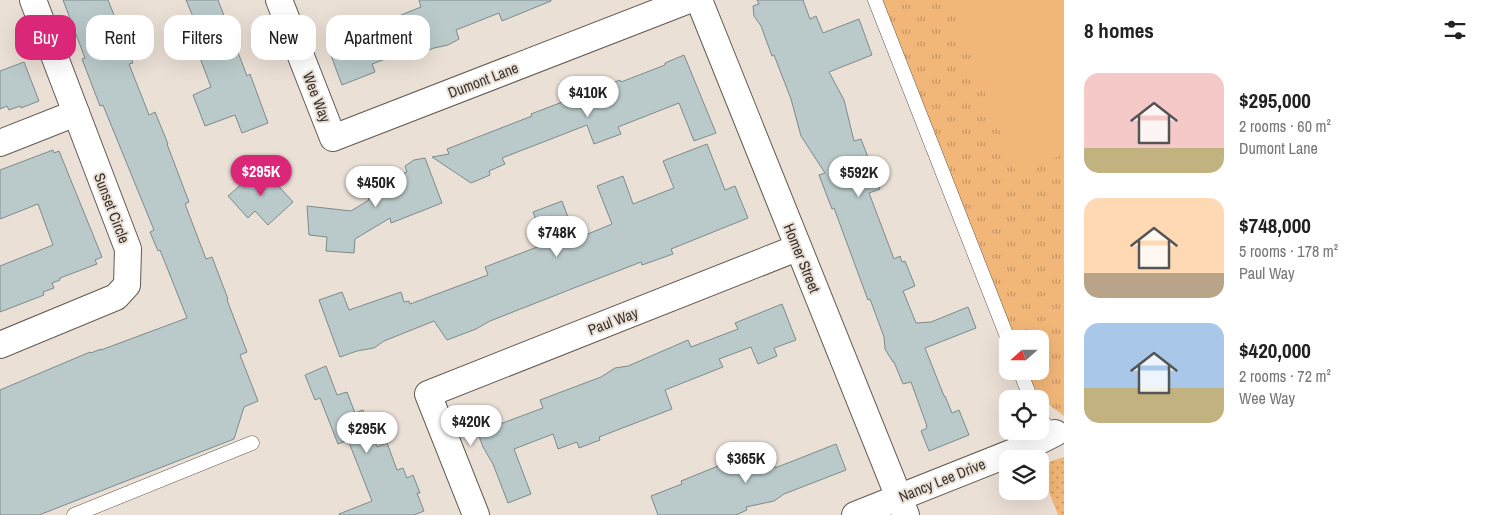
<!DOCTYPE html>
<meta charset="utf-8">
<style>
:root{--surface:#fff;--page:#f6f6f6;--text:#222;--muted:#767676;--accent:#db2777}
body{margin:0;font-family:"Archivo Narrow",sans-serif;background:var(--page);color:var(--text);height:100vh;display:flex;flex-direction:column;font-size:19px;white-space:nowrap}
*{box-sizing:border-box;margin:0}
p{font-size:16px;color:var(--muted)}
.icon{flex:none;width:28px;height:28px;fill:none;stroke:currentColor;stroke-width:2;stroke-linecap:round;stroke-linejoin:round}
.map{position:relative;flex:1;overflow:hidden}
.sheet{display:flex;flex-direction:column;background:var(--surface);width:425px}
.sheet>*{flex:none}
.guide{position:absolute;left:15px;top:15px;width:475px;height:45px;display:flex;gap:10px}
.needle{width:32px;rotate:249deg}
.fabs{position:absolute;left:999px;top:330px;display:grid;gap:10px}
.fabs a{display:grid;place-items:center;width:50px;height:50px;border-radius:10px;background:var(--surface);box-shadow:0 5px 20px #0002;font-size:25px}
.price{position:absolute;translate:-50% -42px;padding:0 11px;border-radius:18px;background:#fff;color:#222;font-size:16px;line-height:32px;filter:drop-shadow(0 1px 2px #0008)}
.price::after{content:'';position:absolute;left:50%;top:30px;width:15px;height:11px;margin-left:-8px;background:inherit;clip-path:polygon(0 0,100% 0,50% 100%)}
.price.selected{background:var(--accent);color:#fff}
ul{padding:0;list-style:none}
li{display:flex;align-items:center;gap:15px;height:125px;padding:0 20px}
li span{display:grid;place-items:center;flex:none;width:140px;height:100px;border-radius:15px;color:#555}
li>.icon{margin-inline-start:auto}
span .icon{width:60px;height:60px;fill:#fffc;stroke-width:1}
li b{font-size:21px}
h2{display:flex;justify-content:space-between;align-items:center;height:60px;padding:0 20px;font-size:21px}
.pill{padding:0 18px;border-radius:15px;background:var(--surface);box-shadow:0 5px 20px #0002;font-size:18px;line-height:45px}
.pill.selected{background:var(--accent);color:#fff}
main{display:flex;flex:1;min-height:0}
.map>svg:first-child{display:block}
.grass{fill:url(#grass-tufts)}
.park{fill:url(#park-dots)}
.pitch{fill:#f2b678}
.building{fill:#bacacb;stroke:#7c8b8c}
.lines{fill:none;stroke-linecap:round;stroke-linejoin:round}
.lane-casing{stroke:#635a51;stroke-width:15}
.street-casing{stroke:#635a51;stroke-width:28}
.lane{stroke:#fff;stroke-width:14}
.street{stroke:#fff;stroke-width:26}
.labels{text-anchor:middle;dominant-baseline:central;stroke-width:4;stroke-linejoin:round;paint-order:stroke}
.street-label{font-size:15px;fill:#383431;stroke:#ebe0d6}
</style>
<main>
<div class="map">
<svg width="1064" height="515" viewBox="0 0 1064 515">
<defs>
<pattern id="grass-tufts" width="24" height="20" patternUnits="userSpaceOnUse" patternTransform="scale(1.25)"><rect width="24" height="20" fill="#f2b678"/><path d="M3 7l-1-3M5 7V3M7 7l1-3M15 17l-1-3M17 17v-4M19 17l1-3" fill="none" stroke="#c59563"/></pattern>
<pattern id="park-dots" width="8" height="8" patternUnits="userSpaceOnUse" patternTransform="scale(1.25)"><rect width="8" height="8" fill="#f2b678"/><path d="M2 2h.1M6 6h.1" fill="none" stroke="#c59563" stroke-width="1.8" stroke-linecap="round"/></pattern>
</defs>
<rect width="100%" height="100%" fill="#ebe0d6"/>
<path class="grass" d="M 882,0 L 1064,0 L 1064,416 C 1044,401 1037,396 1027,371 L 1040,371 L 1040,339 L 1015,339 Z"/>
<polygon class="park" points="1064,457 1064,515 1058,515 1040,469 1040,465"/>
<polygon class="pitch" points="949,0 1064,0 1064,154 1016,173"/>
<g class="building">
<polygon points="63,0 108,0 133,63 129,64 149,115 155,112 168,144 167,144 189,202 185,204 206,259 212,257 228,299 227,300 247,352 240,355 258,401 244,407 234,439 39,515 0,515 0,390 90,352 91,353 101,349 101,350 187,318 164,260 160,250 158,251 150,232 154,230 107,115 103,105 100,106 82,59 85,58"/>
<polygon points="186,0 218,0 247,76 250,74 268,123 242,133 235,115 205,126 193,95 211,87 197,50 188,53 177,26 194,19"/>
<polygon points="419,0 551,0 551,1 502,21 499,13 456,30 459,39 448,45 434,48 411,57 407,51 372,64 375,72 342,85 329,50 340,46 335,34 366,22 369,28 421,7"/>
<polygon points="757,0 803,0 810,19 816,16 823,33 859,19 872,55 829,72 844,100 854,141 861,139 880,189 869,193 894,259 900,256 902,262 905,261 915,286 903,291 916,323 931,322 968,307 976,328 925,348 944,396 945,396 952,413 959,410 969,435 929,451 921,431 927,428 926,426 927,426 911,382 903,384 894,362 893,362 885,349 884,337 870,299 868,300 834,208 832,209 819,175 825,173 801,136 791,99 774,55 772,56 761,26 754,16 753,6 759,4"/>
<polygon points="684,55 716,133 694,141 679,103 618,127 621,134 594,144 587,125 502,158 505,164 489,171 490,175 471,183 432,157 449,154 447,149 532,116 531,114 620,80 621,82 665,65 665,63"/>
<polygon points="24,62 39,101 21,108 20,106 9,110 7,106 0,109 0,71"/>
<polygon points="707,144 725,190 735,186 748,218 671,249 673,254 642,265 641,262 574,288 490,321 476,329 447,340 434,321 384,341 374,348 357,351 340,357 319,300 342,292 349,310 401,292 404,302 409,301 410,304 488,275 485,267 545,244 533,212 562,201 576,239 612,224 597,186 623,176 633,204 674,188 663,161"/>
<polygon points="53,150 54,153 59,151 102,257 95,260 97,264 60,278 60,280 52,283 54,288 43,292 44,295 0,312 0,266 53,245 38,204 0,219 0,170"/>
<polygon points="425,158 442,203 391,223 390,218 355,239 354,253 326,251 327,237 309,235 307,206 351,211 369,200 365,190 405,175 404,173 407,172 405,166 414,160"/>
<polygon points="261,167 293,202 268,225 255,211 248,218 228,196"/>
<polygon points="782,304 796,340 774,348 777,356 758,364 751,347 719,359 723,367 665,390 672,409 599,437 600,440 579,448 577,442 558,449 553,434 514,449 531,494 508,503 493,464 483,447 475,425 486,418 497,417 500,424 543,408 540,400 601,377 615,368 628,366 688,340 691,347 738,329 735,323"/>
<polygon points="326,366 337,395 347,392 355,413 363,410 377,447 387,443 397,470 403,468 407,478 413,475 420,493 417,493 424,511 414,515 339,515 339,514 372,501 348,440 338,444 320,398 315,400 305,375"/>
<polygon points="836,444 846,470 784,494 774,501 746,507 747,510 736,515 658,515 651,496 682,484 681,481 728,462 730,467 769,452 775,468"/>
</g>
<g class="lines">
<g class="lane-casing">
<g id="lane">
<polyline points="875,0 1008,339"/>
<polyline points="1020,371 1031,399"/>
<polyline points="1040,417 1046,426 1059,434"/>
<polyline points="74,515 252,443"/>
</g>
</g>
<g class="street-casing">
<g id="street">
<polyline points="279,0 333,138 689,0"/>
<polyline points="699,0 906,515"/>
<polyline points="0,143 76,113"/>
<polyline points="0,345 116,297 127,285 128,249 33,0"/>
<polyline points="476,515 428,394 797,248"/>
<polyline points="855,515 1031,445 1055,433"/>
</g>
</g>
<use href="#lane" class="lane"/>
<use href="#street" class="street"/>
</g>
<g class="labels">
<g class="street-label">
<text transform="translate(483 80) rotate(-21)">Dumont Lane</text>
<text transform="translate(317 97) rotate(69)">Wee Way</text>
<text transform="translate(112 208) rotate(69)">Sunset Circle</text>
<text transform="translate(802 258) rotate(68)">Homer Street</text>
<text transform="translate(613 321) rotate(-21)">Paul Way</text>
<text transform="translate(942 480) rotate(-22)">Nancy Lee Drive</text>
</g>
</g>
</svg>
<div class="fabs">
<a><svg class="needle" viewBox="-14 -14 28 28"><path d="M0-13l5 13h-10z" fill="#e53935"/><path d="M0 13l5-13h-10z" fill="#767676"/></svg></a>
<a><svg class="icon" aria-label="locate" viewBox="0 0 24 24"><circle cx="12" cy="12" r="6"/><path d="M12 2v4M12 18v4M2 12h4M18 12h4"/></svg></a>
<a><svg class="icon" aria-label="layers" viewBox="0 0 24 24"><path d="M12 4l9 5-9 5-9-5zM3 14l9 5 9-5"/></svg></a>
</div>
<b class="price" style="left:588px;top:118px">$410K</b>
<b class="price selected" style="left:261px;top:197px">$295K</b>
<b class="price" style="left:859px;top:198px">$592K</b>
<b class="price" style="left:376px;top:208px">$450K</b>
<b class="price" style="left:557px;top:258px">$748K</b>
<b class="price" style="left:471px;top:447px">$420K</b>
<b class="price" style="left:367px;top:454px">$295K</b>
<b class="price" style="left:746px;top:484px">$365K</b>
<div class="guide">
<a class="pill selected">Buy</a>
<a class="pill">Rent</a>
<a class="pill">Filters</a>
<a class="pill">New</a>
<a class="pill">Apartment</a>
</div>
</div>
<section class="sheet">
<h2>8 homes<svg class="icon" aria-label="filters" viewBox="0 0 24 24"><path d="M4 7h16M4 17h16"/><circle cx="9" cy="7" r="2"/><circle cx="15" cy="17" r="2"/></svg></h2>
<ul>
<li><span style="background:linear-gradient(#f6c9c9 75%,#c2b280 0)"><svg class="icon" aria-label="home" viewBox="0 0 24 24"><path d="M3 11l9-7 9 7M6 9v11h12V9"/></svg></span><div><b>$295,000</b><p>2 rooms · 60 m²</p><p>Dumont Lane</p></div></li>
<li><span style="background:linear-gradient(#ffd9b3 75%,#b9a48a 0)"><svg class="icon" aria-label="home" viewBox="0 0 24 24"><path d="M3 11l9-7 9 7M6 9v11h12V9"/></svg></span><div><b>$748,000</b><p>5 rooms · 178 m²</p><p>Paul Way</p></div></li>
<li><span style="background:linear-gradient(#a9c7e8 65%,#c2b280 0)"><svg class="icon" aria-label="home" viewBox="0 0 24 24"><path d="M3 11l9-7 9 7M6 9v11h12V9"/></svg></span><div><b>$420,000</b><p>2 rooms · 72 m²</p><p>Wee Way</p></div></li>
</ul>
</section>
</main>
